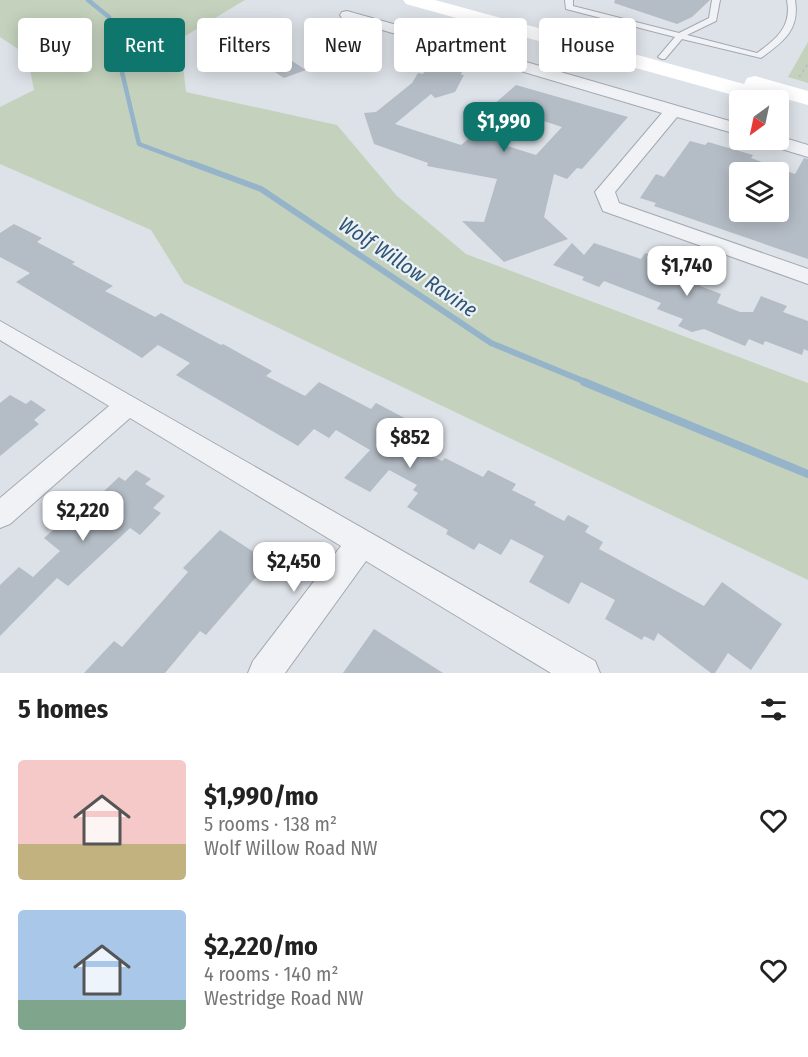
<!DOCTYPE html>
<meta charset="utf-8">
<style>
:root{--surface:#fff;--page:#f6f6f6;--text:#222;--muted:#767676;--accent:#0f766e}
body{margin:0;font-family:"Fira Sans Condensed",sans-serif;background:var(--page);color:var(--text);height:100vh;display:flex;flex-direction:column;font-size:22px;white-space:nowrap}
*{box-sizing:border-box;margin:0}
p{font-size:20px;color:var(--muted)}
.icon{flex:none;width:33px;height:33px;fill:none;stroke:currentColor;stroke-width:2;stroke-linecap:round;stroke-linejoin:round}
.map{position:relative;height:673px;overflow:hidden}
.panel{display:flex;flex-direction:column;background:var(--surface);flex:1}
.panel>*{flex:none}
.guide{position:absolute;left:18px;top:18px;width:772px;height:54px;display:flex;gap:12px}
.needle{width:39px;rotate:213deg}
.tools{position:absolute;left:729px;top:90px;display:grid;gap:12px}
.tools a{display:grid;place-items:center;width:60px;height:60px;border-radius:6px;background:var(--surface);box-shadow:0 3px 15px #0003;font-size:30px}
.price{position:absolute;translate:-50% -51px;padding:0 14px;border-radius:12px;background:#fff;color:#222;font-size:20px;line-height:39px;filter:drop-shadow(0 2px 3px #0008)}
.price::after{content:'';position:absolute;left:50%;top:36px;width:18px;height:14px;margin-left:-9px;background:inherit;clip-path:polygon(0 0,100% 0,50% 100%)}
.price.on{background:var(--accent);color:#fff}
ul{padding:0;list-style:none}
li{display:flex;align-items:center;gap:18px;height:150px;padding:0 18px}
li span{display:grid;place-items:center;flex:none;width:168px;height:120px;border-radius:6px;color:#555}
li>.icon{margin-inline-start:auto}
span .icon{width:72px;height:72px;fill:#fffc;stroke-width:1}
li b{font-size:26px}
h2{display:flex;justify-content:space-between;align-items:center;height:72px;padding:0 18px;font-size:26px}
.tag{padding:0 21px;border-radius:6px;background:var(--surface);box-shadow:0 3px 15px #0003;font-size:21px;line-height:54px}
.tag.on{background:var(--accent);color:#fff}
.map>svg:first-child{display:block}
.green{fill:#c4d2bd}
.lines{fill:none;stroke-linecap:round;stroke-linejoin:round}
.stream-far2{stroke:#95b4ca;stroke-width:4.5}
.stream-far1{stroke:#95b4ca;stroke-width:6}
.stream{stroke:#95b4ca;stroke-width:8}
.building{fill:#b4bcc5;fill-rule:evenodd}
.lane-casing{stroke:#a2a9b2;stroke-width:2}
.street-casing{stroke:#a2a9b2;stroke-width:2}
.path{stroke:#bbc0c6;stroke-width:2;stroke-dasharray:3 3;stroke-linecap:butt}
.lane{fill:#f0f2f6;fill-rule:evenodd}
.street{fill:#f0f2f6;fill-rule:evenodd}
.secondary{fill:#fff;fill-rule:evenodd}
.labels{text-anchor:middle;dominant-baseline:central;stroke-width:4.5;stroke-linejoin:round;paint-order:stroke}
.water-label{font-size:21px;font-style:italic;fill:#2d5475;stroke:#ecf1f5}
</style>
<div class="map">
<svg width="808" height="673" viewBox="0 0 808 673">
<rect width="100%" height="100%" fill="#dde2e8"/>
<g class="green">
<polygon points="0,0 245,0 180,39 186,92 337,125 397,196 466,254 808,383 808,580 184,283 151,230 0,164 0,107 34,90 27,55 0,37"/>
<polygon points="808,42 808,83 788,77"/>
</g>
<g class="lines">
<polyline class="stream-far2" points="88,0 109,17 139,144 195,165"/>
<polyline class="stream-far1" points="191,163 261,189 491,343 588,383"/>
<polyline class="stream" points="584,382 808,474"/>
</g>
<g class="building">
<polygon points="615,0 710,0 692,17 677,24 614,3"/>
<polygon points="235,19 275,50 306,70 284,78 252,57 248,58 240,52 227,56 206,39 212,38 202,29"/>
<path d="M 437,62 L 463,68 L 461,75 L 464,75 L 455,92 L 435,98 L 431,94 L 395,124 L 461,145 L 485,125 L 483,105 L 493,105 L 516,85 L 628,117 L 582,169 L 577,168 L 567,179 L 554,174 L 544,217 L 568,239 L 504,262 L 462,221 L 484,222 L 497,179 L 427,166 L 428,163 L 374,144 L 364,113 L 376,112 L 412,83 L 418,73 L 423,74 L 429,65 L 435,65 ZM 528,116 L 562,127 L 536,155 L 498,143 Z"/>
<path d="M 690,141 L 705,145 L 708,142 L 753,155 L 751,158 L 795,174 L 804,158 L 808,159 L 808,259 L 654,206 L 656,203 L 640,198 L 656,174 L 664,177 ZM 740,172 L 778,172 L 778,212 L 740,212 Z"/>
<polygon points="14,224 42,238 37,242 75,262 72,264 113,286 105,291 155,317 161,313 221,345 223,344 272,371 266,376 305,396 319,382 371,409 376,403 416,424 408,433 416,438 410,445 442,461 445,458 483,477 488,470 516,484 512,490 536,502 534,505 564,521 568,515 589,526 585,532 603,542 599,549 704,606 722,582 782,624 751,670 728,653 715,673 711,673 658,633 654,641 644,636 642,640 605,619 615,600 581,582 569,604 529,582 544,556 511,539 501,555 479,543 474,550 446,534 448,530 407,507 418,493 413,490 417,485 389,470 370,492 344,478 370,450 336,430 329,438 314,429 298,446 176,375 190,363 158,345 142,358 16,282 30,273 0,257 0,233"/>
<polygon points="572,243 584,255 594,243 641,259 645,253 707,276 700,286 721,294 717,303 740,312 753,312 761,296 787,306 783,312 808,321 808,351 804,349 802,355 765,341 763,345 749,339 745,346 704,329 692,332 678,326 683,319 657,309 661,303 604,281 599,287 582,280 584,277 553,265"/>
<polygon points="10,395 26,404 31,400 46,410 34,420 39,424 0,456 0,403"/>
<polygon points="136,470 151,479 145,484 165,496 153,508 161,513 140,535 130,528 68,586 57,578 0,636 0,585 19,567 33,577 60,551 44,538 78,508 83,511 119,477 125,481"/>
<polygon points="220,530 269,562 206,635 200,631 165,673 84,673 114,641 122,647 188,572 183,568"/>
<polygon points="374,629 443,673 343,673"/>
</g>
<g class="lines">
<g class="lane-casing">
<path id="lane" d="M 565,0 L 573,0 L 573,6 L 679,33 L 709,18 L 712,0 L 720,0 L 716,21 L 687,35 L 757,53 C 777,39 792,26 787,0 L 795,0 C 800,30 783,42 761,58 L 682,39 L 665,59 L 662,59 L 658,57 L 675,37 L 566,9 Z"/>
</g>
<g class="street-casing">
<g id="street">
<polygon points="347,11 450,40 479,16 489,16 491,19 489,22 464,44 740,124 740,135 677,117 615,192 619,203 808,269 808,284 603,211 595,192 662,113 342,18 340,15 342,12"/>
<polygon points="778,136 808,145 808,157 765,144 762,140 778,140"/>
<polygon points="0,321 595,661 600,673 551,673 366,561 285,673 248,673 253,661 341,546 130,418 10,524 0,528 0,498 109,406 0,340"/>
</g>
</g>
<polyline class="path" points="799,77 808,64"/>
<use href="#lane" class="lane"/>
<use href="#street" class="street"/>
<polygon class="secondary" points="403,0 435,0 744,84 747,78 755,76 808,91 808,105 786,99 783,105 778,106 778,100 751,100 406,4"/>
</g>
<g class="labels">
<g class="water-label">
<text transform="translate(408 267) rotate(34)">Wolf Willow Ravine</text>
</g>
</g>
</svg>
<div class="tools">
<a><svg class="needle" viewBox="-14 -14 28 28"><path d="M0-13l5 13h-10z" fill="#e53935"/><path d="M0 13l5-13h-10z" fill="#767676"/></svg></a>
<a><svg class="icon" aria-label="layers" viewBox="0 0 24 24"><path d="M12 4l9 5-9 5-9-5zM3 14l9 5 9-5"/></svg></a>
</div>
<b class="price on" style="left:504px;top:153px">$1,990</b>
<b class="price" style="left:687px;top:297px">$1,740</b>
<b class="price" style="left:410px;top:469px">$852</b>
<b class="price" style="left:83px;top:542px">$2,220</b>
<b class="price" style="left:294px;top:593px">$2,450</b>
<div class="guide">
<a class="tag">Buy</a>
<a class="tag on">Rent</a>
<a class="tag">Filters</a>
<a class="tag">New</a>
<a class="tag">Apartment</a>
<a class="tag">House</a>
</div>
</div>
<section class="panel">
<h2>5 homes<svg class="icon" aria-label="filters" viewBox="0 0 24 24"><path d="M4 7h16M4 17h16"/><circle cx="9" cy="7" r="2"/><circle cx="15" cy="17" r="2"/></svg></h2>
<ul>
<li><span style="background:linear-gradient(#f6c9c9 70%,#c2b280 0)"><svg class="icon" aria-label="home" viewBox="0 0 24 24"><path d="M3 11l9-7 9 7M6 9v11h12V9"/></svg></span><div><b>$1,990/mo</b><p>5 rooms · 138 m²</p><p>Wolf Willow Road NW</p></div><svg class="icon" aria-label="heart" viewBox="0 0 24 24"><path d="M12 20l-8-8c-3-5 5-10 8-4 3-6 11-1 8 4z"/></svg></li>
<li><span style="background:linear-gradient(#a9c7e8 75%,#7fa58c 0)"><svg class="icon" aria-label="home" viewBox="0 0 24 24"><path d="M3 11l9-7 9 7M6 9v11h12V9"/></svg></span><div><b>$2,220/mo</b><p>4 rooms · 140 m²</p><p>Westridge Road NW</p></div><svg class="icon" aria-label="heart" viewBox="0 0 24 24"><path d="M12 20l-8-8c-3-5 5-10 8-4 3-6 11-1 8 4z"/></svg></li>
</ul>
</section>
